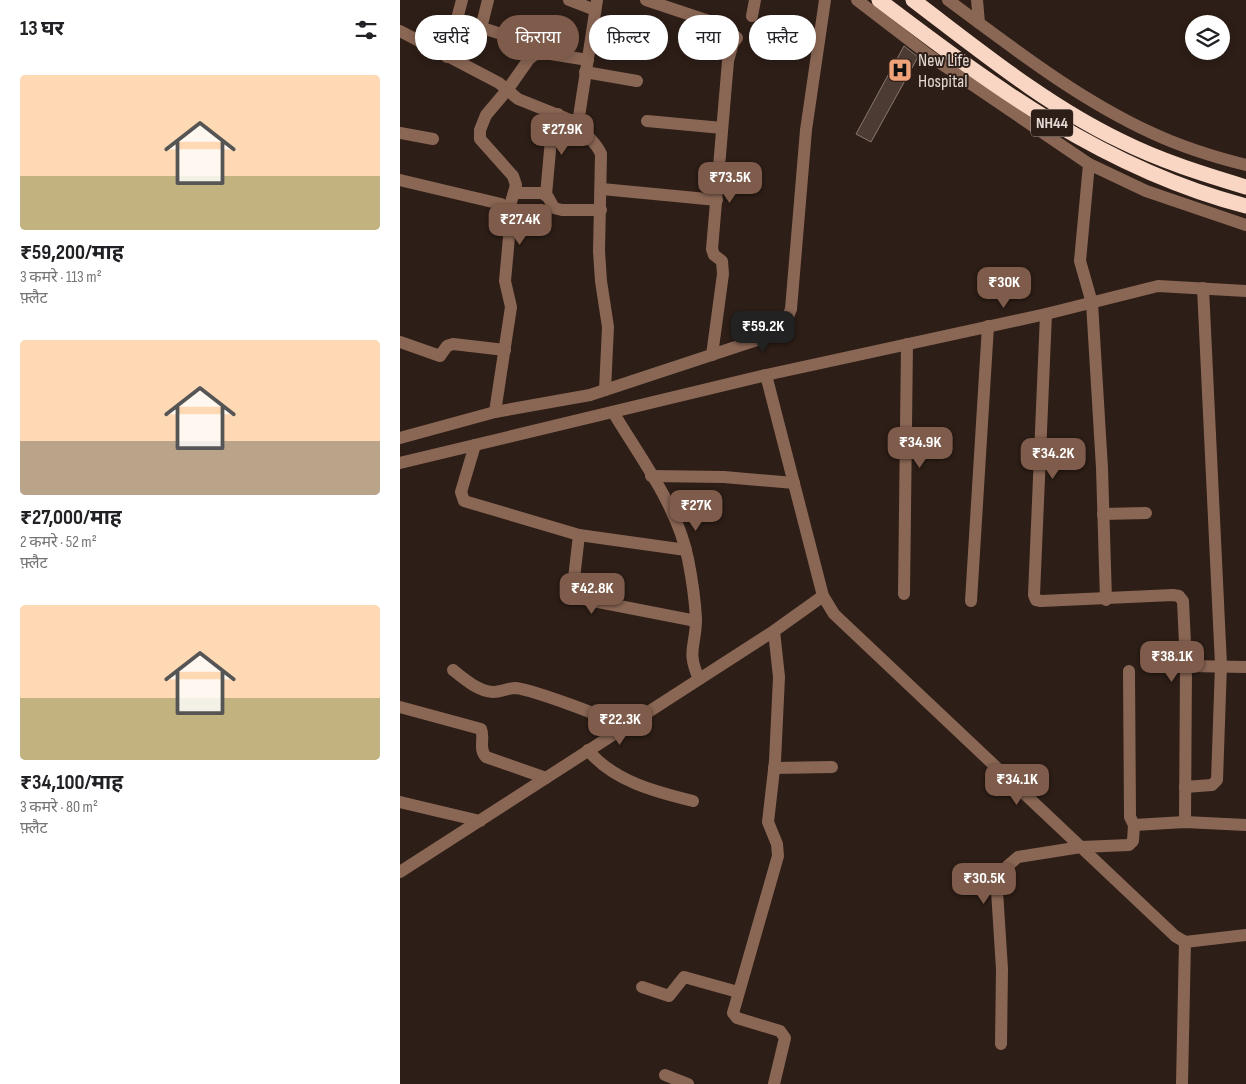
<!DOCTYPE html>
<html lang="hi">
<meta charset="utf-8">
<style>
:root{--surface:#fff;--page:#f6f6f6;--text:#202124;--muted:#757577;--accent:#7e5b4a}
body{margin:0;font-family:"Sofia Sans Condensed","Noto Sans Devanagari",sans-serif;background:var(--page);color:var(--text);height:100vh;display:flex;flex-direction:column;font-size:19px;white-space:nowrap}
*{box-sizing:border-box;margin:0}
p{font-size:16px;color:var(--muted)}
.icon{flex:none;width:28px;height:28px;fill:none;stroke:currentColor;stroke-width:2;stroke-linecap:round;stroke-linejoin:round}
.map{position:relative;flex:1;overflow:hidden}
.side{display:flex;flex-direction:column;background:var(--surface);width:400px}
.side>*{flex:none}
.hud{position:absolute;left:15px;top:15px;width:475px;height:45px;display:flex;gap:10px}
.tools{position:absolute;left:785px;top:15px;display:grid;gap:10px}
.tools a{display:grid;place-items:center;width:45px;height:45px;border-radius:50%;background:var(--surface);box-shadow:0 2px 8px #0003;font-size:25px}
.price{position:absolute;translate:-50% -42px;padding:0 11px;border-radius:10px;background:var(--accent);color:#fff;font-size:16px;line-height:32px;filter:drop-shadow(0 1px 2px #0008)}
.price::after{content:'';position:absolute;left:50%;top:30px;width:15px;height:11px;margin-left:-8px;background:inherit;clip-path:polygon(0 0,100% 0,50% 100%)}
.price.current{background:#222;color:#fff}
ul{padding:0;list-style:none}
li{display:grid;align-content:center;gap:10px;height:265px;padding:0 20px}
li span{display:grid;place-items:center;height:155px;border-radius:5px;color:#555}
li>.icon{margin-inline-start:auto}
span .icon{width:90px;height:90px;fill:#fffc;stroke-width:1}
li b{font-size:21px}
h2{display:flex;justify-content:space-between;align-items:center;height:60px;padding:0 20px;font-size:21px}
.pill{padding:0 18px;border-radius:22px;background:var(--surface);box-shadow:0 2px 8px #0003;font-size:18px;line-height:45px}
.pill.current{background:var(--accent);color:#fff}
main{display:flex;flex:1;min-height:0}
.map>svg:first-child{display:block}
.building{fill:#4b3b33;stroke:#8a786f}
.lines{fill:none;stroke-linecap:round;stroke-linejoin:round}
.minor{stroke:#8a6654;stroke-width:12}
.highway{stroke:#f9d5c3;stroke-width:15}
.labels{text-anchor:middle;dominant-baseline:central;stroke-width:4;stroke-linejoin:round;paint-order:stroke}
.shield{fill:#2d1e17;stroke:#aca09b;stroke-width:1}
.shield-label{font-size:16px;font-weight:bold;fill:#e3d8d3}
.poi-label{font-size:18px;fill:#e3d8d3;stroke:#2d1e17;text-anchor:start}
</style>
<main>
<section class="side">
<h2>13 घर<svg class="icon" aria-label="filters" viewBox="0 0 24 24"><path d="M4 7h16M4 17h16"/><circle cx="9" cy="7" r="2"/><circle cx="15" cy="17" r="2"/></svg></h2>
<ul>
<li><span style="background:linear-gradient(#ffd9b3 65%,#c2b280 0)"><svg class="icon" aria-label="home" viewBox="0 0 24 24"><path d="M3 11l9-7 9 7M6 9v11h12V9"/></svg></span><div><b>₹59,200/माह</b><p>3 कमरे · 113 m²</p><p>फ़्लैट</p></div></li>
<li><span style="background:linear-gradient(#ffd9b3 65%,#b9a48a 0)"><svg class="icon" aria-label="home" viewBox="0 0 24 24"><path d="M3 11l9-7 9 7M6 9v11h12V9"/></svg></span><div><b>₹27,000/माह</b><p>2 कमरे · 52 m²</p><p>फ़्लैट</p></div></li>
<li><span style="background:linear-gradient(#ffd9b3 60%,#c2b280 0)"><svg class="icon" aria-label="home" viewBox="0 0 24 24"><path d="M3 11l9-7 9 7M6 9v11h12V9"/></svg></span><div><b>₹34,100/माह</b><p>3 कमरे · 80 m²</p><p>फ़्लैट</p></div></li>
</ul>
</section>
<div class="map">
<svg width="846" height="1084" viewBox="0 0 846 1084">
<rect width="100%" height="100%" fill="#2d1e17"/>
<polygon class="building" points="504,46 518,57 471,142 456,134"/>
<g class="lines">
<g class="minor">
<polyline points="169,0 195,10"/>
<path d="M 197,0 L 178,123 C 184,135 196,141 201,154 L 199,251 L 201,281 L 208,327 L 205,390"/>
<polyline points="246,0 324,26 337,38 333,43 328,61 312,249 314,255 322,261 323,274 312,355"/>
<polyline points="457,0 530,56 689,164 746,191 846,225"/>
<path d="M 548,0 C 613,48 678,99 752,133 C 782,147 814,157 846,165"/>
<polyline points="577,0 579,23"/>
<polyline points="352,16 355,0"/>
<polyline points="57,20 130,43 138,52"/>
<polyline points="81,28 88,0"/>
<polyline points="0,31 99,83 118,99 178,123"/>
<polyline points="47,57 62,0"/>
<polyline points="185,72 237,81"/>
<polyline points="247,121 322,128"/>
<polyline points="0,133 33,139"/>
<polyline points="689,164 680,261 692,303 702,468 706,600"/>
<polyline points="0,180 101,204 109,209 111,215 105,281 111,307 95,412"/>
<polyline points="202,189 317,200"/>
<polyline points="115,193 142,193 148,197 154,208 162,210 201,210"/>
<polyline points="146,195 151,139 158,114"/>
<polyline points="109,209 116,185 113,176 80,139 80,130 86,115 108,89 129,59 138,52 188,60"/>
<polyline points="646,314 634,595 636,600 641,601 773,595 779,596 783,601 786,666 785,822"/>
<polyline points="0,342 40,356 47,346 53,344 105,350"/>
<polyline points="366,375 646,314 758,286 846,291"/>
<path d="M 213,412 C 241,459 277,505 288,559 C 292,579 295,599 296,619 C 296,647 286,650 299,679"/>
<polyline points="0,438 95,412 190,395 363,338 385,324 391,309 406,130 425,0"/>
<polyline points="75,445 61,492 64,501 179,535 286,550"/>
<polyline points="0,463 366,375 423,596 434,614 775,936 785,942 846,935"/>
<polyline points="251,476 324,477 394,483"/>
<polyline points="703,514 746,513"/>
<polyline points="179,535 173,587 178,598 296,621"/>
<polyline points="504,594 507,344"/>
<polyline points="571,601 588,326"/>
<polyline points="786,666 846,667"/>
<path d="M 53,670 C 64,679 78,691 93,692 C 101,692 108,688 116,688 C 132,690 212,718 223,728"/>
<path d="M 0,707 L 81,729 C 85,738 78,749 86,757 L 146,778"/>
<path d="M 188,750 C 213,781 256,792 293,801"/>
<polyline points="374,768 432,767"/>
<polyline points="785,787 812,785 817,780 821,665 803,288"/>
<polyline points="0,802 80,821"/>
<polyline points="734,825 785,822 846,825"/>
<polyline points="0,872 374,631 423,596"/>
<polyline points="242,987 269,996 284,977 338,992"/>
<polyline points="601,1044 602,969 597,891 604,869 618,857 681,847 729,845 733,841 734,825 730,817 729,671"/>
<polyline points="265,1075 288,1084"/>
<polyline points="374,1084 385,1038 380,1031 337,1018 333,1013 378,856 377,844 368,822 375,761 379,677 374,631"/>
<polyline points="782,1084 785,942"/>
</g>
<g class="highway">
<path d="M 479,0 C 594,87 704,169 846,206"/>
<path d="M 513,0 C 579,50 646,105 721,141 C 761,161 803,174 846,187"/>
</g>
</g>
<defs>
<g id="hospital-square" transform="scale(1.25)"><rect x="-9" y="-9" width="18" height="18" rx="4" fill="#f0a279" stroke="#2d1e17"/><path d="M-5-5h3v3.5h4V-5h3V5h-3V1.5h-4V5h-3Z" fill="#111"/></g>
</defs>
<g fill-rule="evenodd">
<use href="#hospital-square" x="500" y="70"/>
</g>
<g class="labels">
<rect class="shield" x="631" y="109.5" width="42" height="27" rx="4"/>
<g class="shield-label">
<text x="652" y="123">NH44</text>
</g>
<g class="poi-label">
<text x="518" y="60">New Life<tspan x="518" dy="21">Hospital</tspan></text>
</g>
</g>
</svg>
<div class="tools">
<a><svg class="icon" aria-label="layers" viewBox="0 0 24 24"><path d="M12 4l9 5-9 5-9-5zM3 14l9 5 9-5"/></svg></a>
</div>
<b class="price" style="left:162px;top:156px">₹27.9K</b>
<b class="price" style="left:330px;top:204px">₹73.5K</b>
<b class="price" style="left:120px;top:246px">₹27.4K</b>
<b class="price" style="left:604px;top:309px">₹30K</b>
<b class="price current" style="left:363px;top:353px">₹59.2K</b>
<b class="price" style="left:520px;top:469px">₹34.9K</b>
<b class="price" style="left:653px;top:480px">₹34.2K</b>
<b class="price" style="left:296px;top:532px">₹27K</b>
<b class="price" style="left:192px;top:615px">₹42.8K</b>
<b class="price" style="left:772px;top:683px">₹38.1K</b>
<b class="price" style="left:220px;top:746px">₹22.3K</b>
<b class="price" style="left:617px;top:806px">₹34.1K</b>
<b class="price" style="left:584px;top:905px">₹30.5K</b>
<div class="hud">
<a class="pill">खरीदें</a>
<a class="pill current">किराया</a>
<a class="pill">फ़िल्टर</a>
<a class="pill">नया</a>
<a class="pill">फ़्लैट</a>
</div>
</div>
</main>
